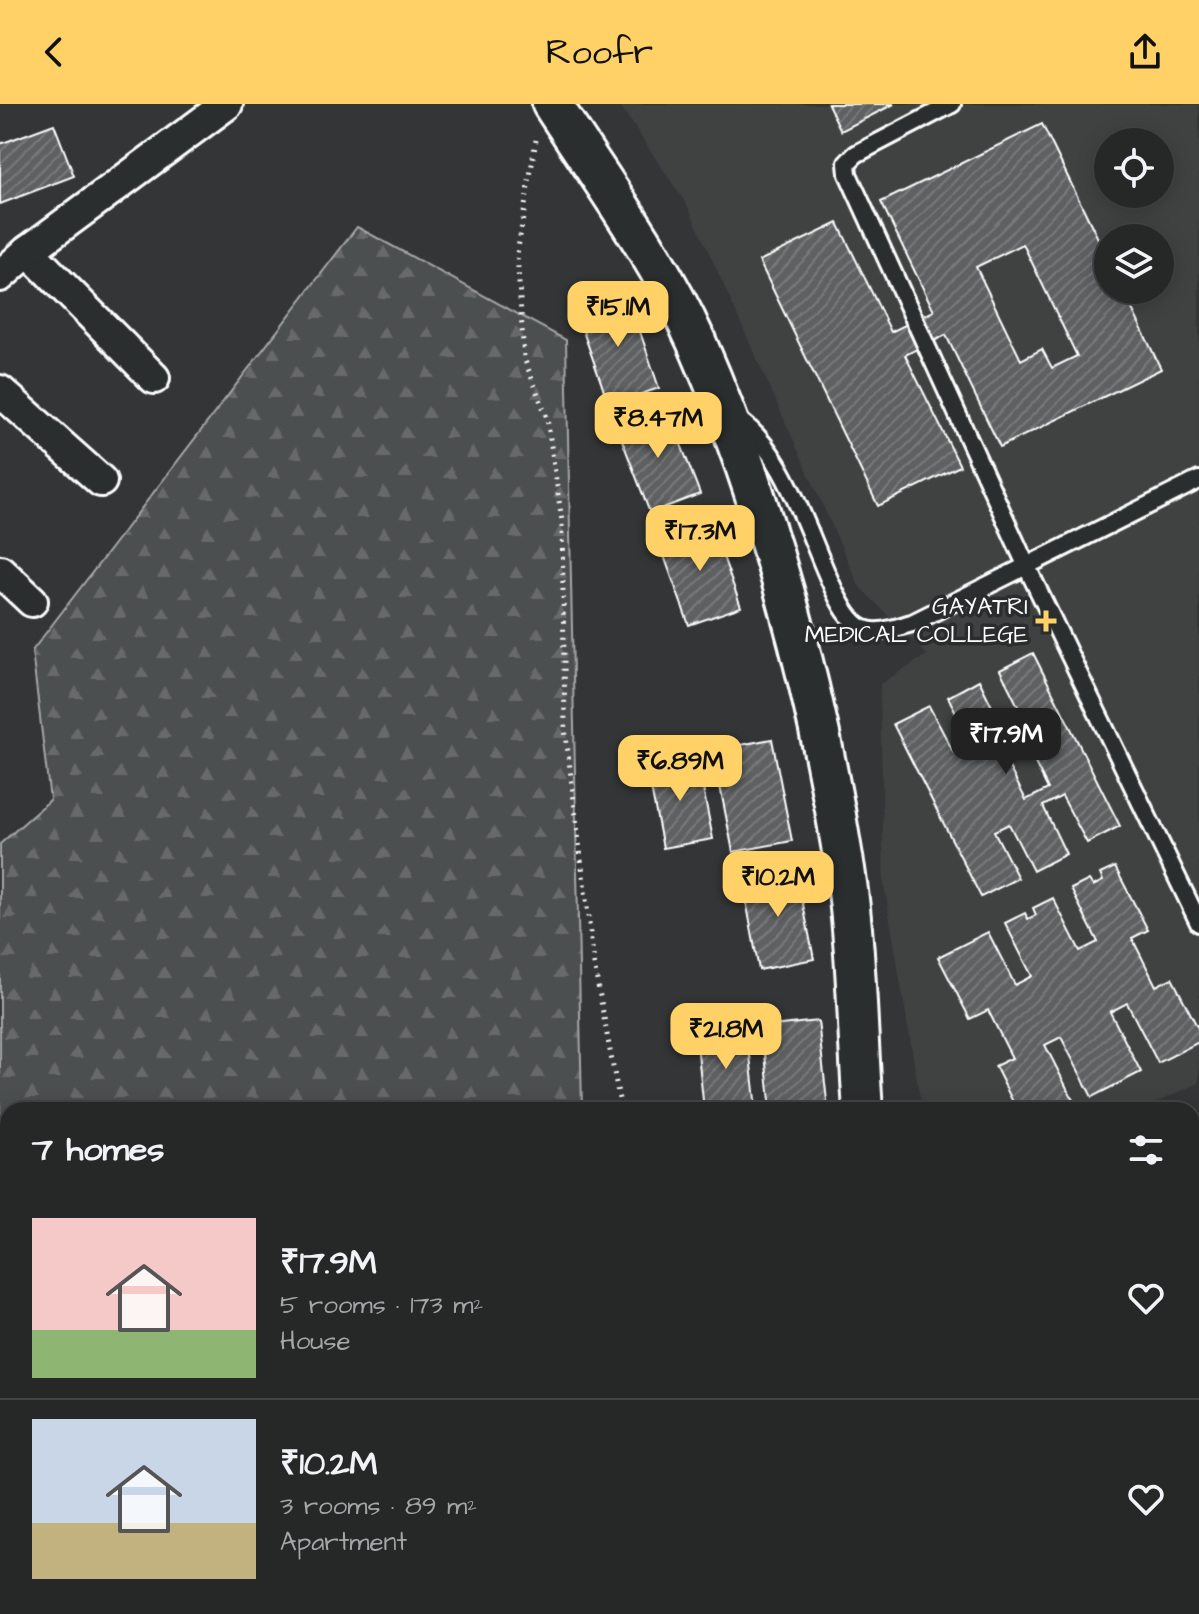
<!DOCTYPE html>
<meta charset="utf-8">
<style>
:root{--surface:#262828;--page:#2e3030;--text:#f1f3f6;--muted:#a4a6a8;--line:#424445;--accent:#ffd166}
body{margin:0;font-family:"Architects Daughter",sans-serif;background:var(--page);color:var(--text);height:100vh;display:flex;flex-direction:column;font-size:30px;white-space:nowrap}
*{box-sizing:border-box;margin:0}
p{font-size:26px;color:var(--muted)}
.icon{flex:none;width:44px;height:44px;fill:none;stroke:currentColor;stroke-width:2;stroke-linecap:round;stroke-linejoin:round}
.map{position:relative;flex:1;overflow:hidden}
.side{position:absolute;left:0px;top:998px;width:1200px;height:512px;display:flex;flex-direction:column;background:var(--surface);border-radius:24px 24px 0 0;box-shadow:0 4px 20px #0003,0 0 0 2px var(--line)}
.side>*{flex:none}
.buttons{position:absolute;left:1094px;top:24px;display:grid;gap:16px}
.buttons a{display:grid;place-items:center;width:80px;height:80px;border-radius:50%;background:var(--surface);box-shadow:0 4px 20px #0003,0 0 0 2px var(--line);font-size:40px}
.price{position:absolute;translate:-50% -68px;padding:0 18px;border-radius:16px;background:var(--accent);color:#111;font-size:26px;line-height:52px;filter:drop-shadow(0 2px 4px #0008)}
.price::after{content:'';position:absolute;left:50%;top:48px;width:24px;height:18px;margin-left:-12px;background:inherit;clip-path:polygon(0 0,100% 0,50% 100%)}
.price.current{background:#222;color:#fff}
ul{padding:0;list-style:none}
li{display:flex;align-items:center;gap:24px;height:200px;padding:0 32px}
li+li{border-top:2px solid var(--line)}
li span{display:grid;place-items:center;flex:none;width:224px;height:160px;border-radius:0px;color:#555}
li>.icon{margin-inline-start:auto}
span .icon{width:96px;height:96px;fill:#fffc;stroke-width:1}
li b{font-size:34px}
h2{display:flex;justify-content:space-between;align-items:center;height:96px;padding:0 32px;font-size:34px}
header{display:flex;justify-content:space-between;align-items:center;height:104px;padding:0 32px;background:var(--accent);color:#111;font-size:36px;font-weight:600}
.map>svg:first-child{display:block}
.built{fill:#404243;fill-rule:evenodd}
.forest{fill:url(#forest-firs);stroke:#a6a7a8;stroke-width:2}
.building{fill:url(#building-hatch);stroke:#fff;stroke-width:2;fill-rule:evenodd}
.lines{fill:none;stroke-linecap:round;stroke-linejoin:round}
.service-casing{stroke:#fff;stroke-width:22}
.minor-casing{stroke:#fff;stroke-width:36}
.tertiary-casing{stroke:#fff;stroke-width:44}
.path{stroke:#fff;stroke-width:5;stroke-dasharray:2 6;stroke-linecap:butt}
.service{stroke:#2a2d2e;stroke-width:16}
.minor{stroke:#2a2d2e;stroke-width:30}
.tertiary{stroke:#2a2d2e;stroke-width:38}
.poi-dot{fill:#ffd166;stroke:#2a2d2e;stroke-width:3}
.labels{text-anchor:middle;dominant-baseline:central;stroke-width:7;stroke-linejoin:round;paint-order:stroke}
.poi-label{font-size:24px;fill:#fff;stroke:#2a2d2e;text-anchor:end}
</style>
<header><svg class="icon" aria-label="back" viewBox="0 0 24 24"><path d="M15 5l-7 7 7 7"/></svg>Roofr<svg class="icon" aria-label="share" viewBox="0 0 24 24"><path d="M12 15V3M7 8l5-5 5 5M5 13v7h14v-7"/></svg></header>
<div class="map">
<svg width="1199" height="1510" viewBox="0 0 1199 1510">
<defs>
<pattern id="forest-firs" width="22" height="20" patternUnits="userSpaceOnUse" patternTransform="scale(2)"><rect width="22" height="20" fill="#4c4f50"/><path d="M5 1l3.5 6h-7zM16 11l3.5 6h-7z" fill="#67696a"/></pattern>
<pattern id="building-hatch" width="6" height="6" patternUnits="userSpaceOnUse" patternTransform="scale(2)"><rect width="6" height="6" fill="#5f6162"/><path d="M-1 1l2-2M0 6l6-6M5 7l2-2" fill="none" stroke="#77797a"/></pattern>
</defs>
<rect width="100%" height="100%" fill="#333536"/>
<filter id="ink" filterUnits="userSpaceOnUse"><feTurbulence type="fractalNoise" baseFrequency=".0125" numOctaves="2"/><feDisplacementMap in="SourceGraphic" scale="16" xChannelSelector="R" yChannelSelector="G"/><feConvolveMatrix kernelMatrix="1 2 1 2 8 2 1 2 1" color-interpolation-filters="sRGB"/></filter>
<g filter="url(#ink)">
<path class="built" d="M 619,0 L 1199,0 L 1199,979 L 1140,1006 L 922,1006 L 884,780 L 880,580 L 927,551 L 859,482 L 689,104 ZM 1108,38 L 1160,38 L 1160,90 L 1108,90 ZM 1108,134 L 1160,134 L 1160,186 L 1108,186 Z"/>
<polygon class="forest" points="357,123 566,236 582,1006 8,1006 8,1502 592,1502 592,1510 0,1510 0,740 50,696 32,547"/>
<g class="building">
<polygon points="828,0 894,0 841,27"/>
<polygon points="54,20 74,72 0,100 0,40"/>
<path d="M 1042,20 L 1108,155 L 1108,186 L 1123,186 L 1161,265 L 1000,343 L 946,231 L 905,251 L 960,362 L 878,402 L 759,157 L 838,119 L 891,228 L 934,207 L 881,98 ZM 1023,140 L 1077,252 L 1052,264 L 1042,245 L 1021,256 L 976,163 Z"/>
<polygon points="627,189 659,284 609,301 576,207"/>
<polygon points="667,304 700,390 650,409 617,323"/>
<polygon points="710,416 741,503 689,521 658,435"/>
<path d="M 1033,549 L 1120,722 L 1087,739 L 1062,692 L 1043,702 L 1066,750 L 1033,767 L 1009,720 L 994,727 L 1018,774 L 981,793 L 893,620 L 929,602 L 954,649 L 972,640 L 948,593 L 979,576 L 1002,623 L 1023,612 L 1000,566 ZM 1021,631 L 1048,685 L 1026,696 L 998,642 Z"/>
<polygon points="772,635 792,737 733,748 713,646"/>
<polygon points="697,654 713,735 663,744 647,664"/>
<polygon points="1115,763 1148,826 1132,834 1156,882 1172,874 1199,926 1199,938 1158,959 1127,899 1110,908 1141,968 1092,993 1061,933 1045,941 1076,1002 1067,1006 1017,1006 995,962 1012,954 988,906 970,915 938,853 988,828 1015,881 1032,872 1005,819 1025,809 1028,815 1036,811 1033,804 1053,794 1080,847 1098,838 1071,785 1089,776 1093,782 1103,777 1100,770"/>
<polygon points="796,765 814,855 759,866 742,775"/>
<polygon points="818,917 828,1006 771,1006 762,923"/>
<polygon points="747,925 756,1005 704,1006 696,930"/>
<polygon points="1192,1347 1199,1348 1197,1433 1192,1433"/>
<polygon points="1192,1451 1196,1451 1193,1486 1199,1486 1199,1498 1192,1498"/>
<polygon points="750,1502 801,1502 802,1510 751,1510"/>
<polygon points="825,1502 879,1502 880,1510 826,1510"/>
<polygon points="1055,1502 1191,1502 1191,1510 1105,1510 1106,1503 1091,1502 1091,1510 1055,1510"/>
</g>
<g class="lines">
<g class="service-casing">
<g id="service">
<polyline points="952,0 856,50 847,59 848,70 1027,463 1199,819"/>
<path d="M 735,314 C 803,354 823,508 864,525 C 879,531 897,523 912,519 L 1199,376"/>
</g>
</g>
<g class="minor-casing">
<g id="minor">
<polyline points="28,147 154,274"/>
<polyline points="0,172 28,147 227,0"/>
<polyline points="0,287 101,377"/>
<polyline points="0,467 32,497"/>
</g>
</g>
<g class="tertiary-casing">
<g id="tertiary">
<path d="M 552,0 C 602,77 658,153 696,237 C 767,399 818,591 845,765 C 857,844 857,926 863,1006"/>
<polyline points="899,1502 900,1510"/>
</g>
</g>
<g class="path">
<polyline points="536,36 517,150 524,254 547,314 562,417 565,624 594,860 621,1006"/>
<polyline points="653,1502 654,1510"/>
</g>
<use href="#service" class="service"/>
<use href="#minor" class="minor"/>
<use href="#tertiary" class="tertiary"/>
</g>
</g>
<path class="poi-dot" d="M1042 505h8v8h8v8h-8v8h-8v-8h-8v-8h8z"/>
<g class="labels">
<g class="poi-label">
<text x="1028" y="503">GAYATRI<tspan x="1028" dy="28">MEDICAL COLLEGE</tspan></text>
</g>
</g>
</svg>
<div class="buttons">
<a><svg class="icon" aria-label="locate" viewBox="0 0 24 24"><circle cx="12" cy="12" r="6"/><path d="M12 2v4M12 18v4M2 12h4M18 12h4"/></svg></a>
<a><svg class="icon" aria-label="layers" viewBox="0 0 24 24"><path d="M12 4l9 5-9 5-9-5zM3 14l9 5 9-5"/></svg></a>
</div>
<b class="price" style="left:618px;top:245px">₹15.1M</b>
<b class="price" style="left:658px;top:356px">₹8.47M</b>
<b class="price" style="left:700px;top:469px">₹17.3M</b>
<b class="price current" style="left:1006px;top:672px">₹17.9M</b>
<b class="price" style="left:680px;top:699px">₹6.89M</b>
<b class="price" style="left:778px;top:815px">₹10.2M</b>
<b class="price" style="left:726px;top:967px">₹21.8M</b>
<section class="side">
<h2>7 homes<svg class="icon" aria-label="filters" viewBox="0 0 24 24"><path d="M4 7h16M4 17h16"/><circle cx="9" cy="7" r="2"/><circle cx="15" cy="17" r="2"/></svg></h2>
<ul>
<li><span style="background:linear-gradient(#f6c9c9 70%,#8fb573 0)"><svg class="icon" aria-label="home" viewBox="0 0 24 24"><path d="M3 11l9-7 9 7M6 9v11h12V9"/></svg></span><div><b>₹17.9M</b><p>5 rooms · 173 m²</p><p>House</p></div><svg class="icon" aria-label="heart" viewBox="0 0 24 24"><path d="M12 20l-8-8c-3-5 5-10 8-4 3-6 11-1 8 4z"/></svg></li>
<li><span style="background:linear-gradient(#c9d6e8 65%,#c2b280 0)"><svg class="icon" aria-label="home" viewBox="0 0 24 24"><path d="M3 11l9-7 9 7M6 9v11h12V9"/></svg></span><div><b>₹10.2M</b><p>3 rooms · 89 m²</p><p>Apartment</p></div><svg class="icon" aria-label="heart" viewBox="0 0 24 24"><path d="M12 20l-8-8c-3-5 5-10 8-4 3-6 11-1 8 4z"/></svg></li>
</ul>
</section>
</div>
